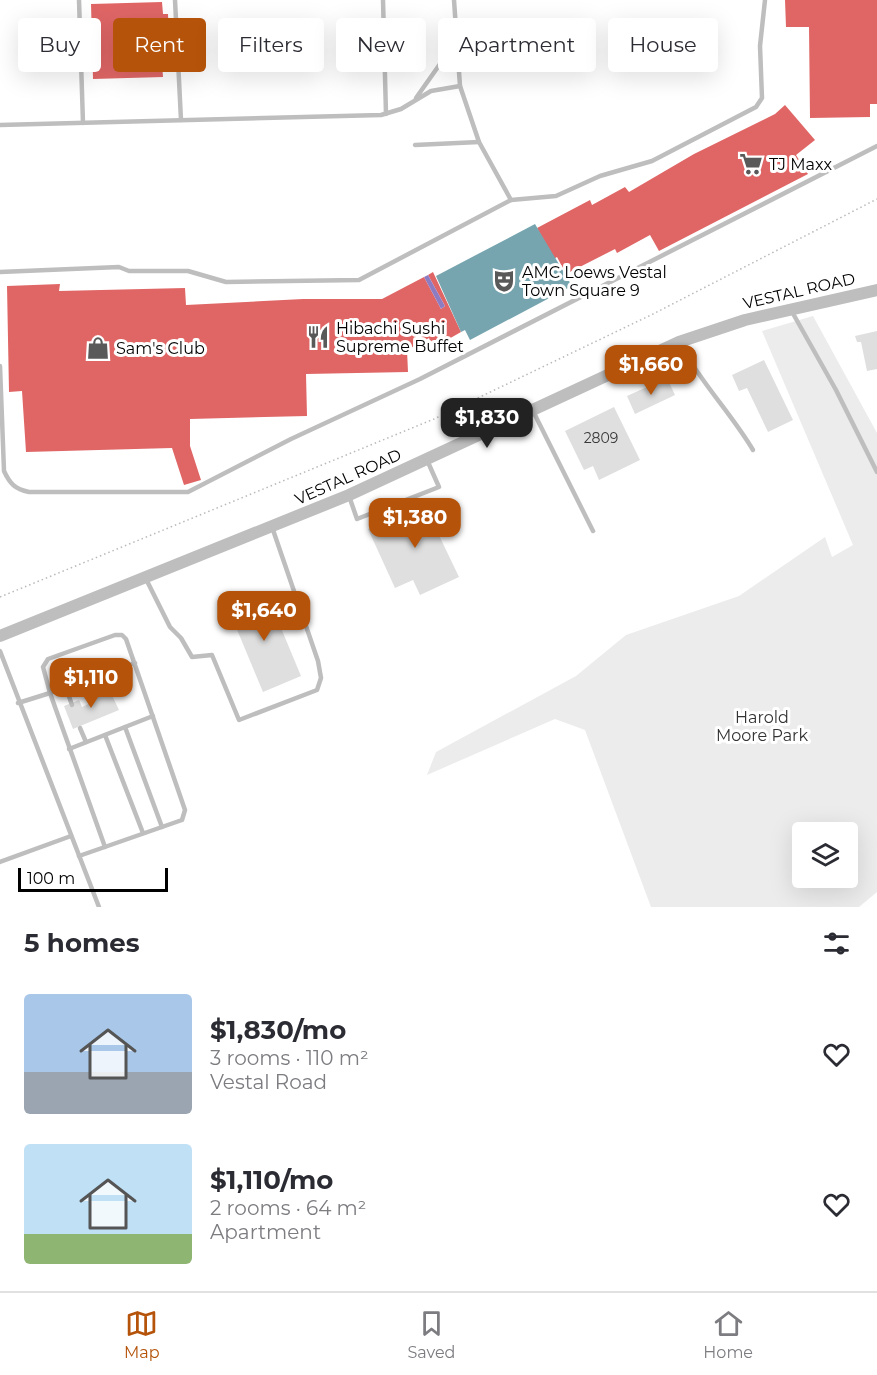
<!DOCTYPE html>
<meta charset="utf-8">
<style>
:root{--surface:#fff;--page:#f2f2f3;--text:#2b2b33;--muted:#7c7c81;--line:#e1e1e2;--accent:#b45309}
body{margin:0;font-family:Montserrat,sans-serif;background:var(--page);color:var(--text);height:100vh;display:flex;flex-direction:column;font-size:22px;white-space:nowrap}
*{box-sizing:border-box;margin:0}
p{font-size:20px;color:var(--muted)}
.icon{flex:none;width:33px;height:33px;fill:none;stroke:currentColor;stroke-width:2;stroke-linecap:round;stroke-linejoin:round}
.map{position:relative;height:907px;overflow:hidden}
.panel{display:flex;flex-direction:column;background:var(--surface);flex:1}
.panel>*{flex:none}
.top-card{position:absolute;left:18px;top:18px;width:842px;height:54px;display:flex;gap:12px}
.tools{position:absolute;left:792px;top:822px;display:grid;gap:12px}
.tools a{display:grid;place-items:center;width:66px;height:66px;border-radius:6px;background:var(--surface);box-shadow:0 6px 24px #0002;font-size:30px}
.scale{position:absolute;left:18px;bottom:15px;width:150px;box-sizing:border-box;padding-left:6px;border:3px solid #000;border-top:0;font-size:16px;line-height:21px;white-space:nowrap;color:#000;-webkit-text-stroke:4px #fff;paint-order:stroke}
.price{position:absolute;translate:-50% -51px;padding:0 14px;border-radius:12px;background:var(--accent);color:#fff;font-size:20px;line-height:39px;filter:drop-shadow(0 2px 3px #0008)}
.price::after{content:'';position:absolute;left:50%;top:36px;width:18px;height:14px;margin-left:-9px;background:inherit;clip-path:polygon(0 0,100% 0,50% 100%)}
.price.active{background:#222;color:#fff}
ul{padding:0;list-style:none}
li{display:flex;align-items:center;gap:18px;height:150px;padding:0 24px}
li span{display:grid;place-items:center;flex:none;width:168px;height:120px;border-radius:6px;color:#555}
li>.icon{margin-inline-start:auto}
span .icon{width:72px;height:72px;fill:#fffc;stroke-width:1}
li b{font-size:26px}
h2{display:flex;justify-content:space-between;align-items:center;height:72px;padding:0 24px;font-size:26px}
.chip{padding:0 21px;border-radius:6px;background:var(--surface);box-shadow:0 6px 24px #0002;font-size:21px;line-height:54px}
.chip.active{background:var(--accent);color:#fff}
.tab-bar{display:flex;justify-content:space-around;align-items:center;height:84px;border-top:2px solid var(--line);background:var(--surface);font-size:16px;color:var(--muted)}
.tab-bar a{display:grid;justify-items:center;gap:3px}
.tab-bar .active{color:var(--accent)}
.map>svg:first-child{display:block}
.green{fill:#ececec;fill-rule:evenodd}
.shops{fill:#e06666}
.offices{fill:#8e7cc3}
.public{fill:#76a5af}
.building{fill:#dfdfdf}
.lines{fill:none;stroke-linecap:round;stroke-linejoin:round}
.path{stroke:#b9b9b9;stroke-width:1.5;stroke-dasharray:1.5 3;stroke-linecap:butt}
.service{stroke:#bebebe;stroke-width:4.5}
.tertiary{stroke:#bebebe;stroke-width:12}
.labels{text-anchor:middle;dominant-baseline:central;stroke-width:6;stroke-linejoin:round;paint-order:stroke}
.number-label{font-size:14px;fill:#383838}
.poi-label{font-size:16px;fill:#000;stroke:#fff;text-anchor:start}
.street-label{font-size:16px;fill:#000;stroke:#fff}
.park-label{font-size:16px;fill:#333;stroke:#fff}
</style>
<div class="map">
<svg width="877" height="907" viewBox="0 0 877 907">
<rect width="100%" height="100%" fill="#fff"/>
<path class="green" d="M 813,316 L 877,433 L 877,892 L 859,907 L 651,907 L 585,730 L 555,719 L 427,775 L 436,752 L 576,676 L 626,635 L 739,596 L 825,537 L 832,557 L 853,545 L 762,331 ZM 802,832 L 848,832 L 848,878 L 802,878 Z"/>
<g class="shops">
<polygon points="785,0 877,0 877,104 870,104 870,117 810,118 809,27 786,27"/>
<polygon points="162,2 163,14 168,14 170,63 162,63 163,77 93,79 91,4"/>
<polygon points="785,105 815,140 796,155 808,174 659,251 650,235 617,253 615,249 566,274 557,257 554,259 537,228 590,200 592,205 625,187 629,192 694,154 775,114"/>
<polygon points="433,272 461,332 433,348 429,338 407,350 408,372 306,374 307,416 190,419 190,446 201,480 184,485 172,448 26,452 22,391 9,392 7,286 60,284 59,291 185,288 186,305 303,299 382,299 424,277 441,309 445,306 428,275"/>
</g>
<polygon class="offices" points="428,275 445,306 441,309 424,277"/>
<polygon class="public" points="535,224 572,286 470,340 465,330 461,332 436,276"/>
<g class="building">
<polygon points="877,331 877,369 867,371 861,342 857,342 855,336"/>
<polygon points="764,360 793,420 768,432 747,388 739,391 732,375"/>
<polygon points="667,378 675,395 635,414 627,396"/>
<polygon points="614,407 640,460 599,480 593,466 584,470 565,431"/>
<polygon points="439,502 448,521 435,527 459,577 420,595 413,580 395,588 368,529 427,503 429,507"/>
<polygon points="266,592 301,676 263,692 228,608"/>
<polygon points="109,689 119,710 73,729 64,706 79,700 82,707 95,701 93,695"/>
</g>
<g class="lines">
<polyline class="path" points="0,597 434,419 653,314 877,199"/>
<g class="service">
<polyline points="79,0 83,123"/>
<polyline points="175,0 181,120"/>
<polyline points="383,0 386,114"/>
<polyline points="454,0 460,86 479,142 511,200"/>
<polyline points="416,98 440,64 454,26"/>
<polyline points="0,125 381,115 401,109 431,91 460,86"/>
<polyline points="415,145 479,142"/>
<polyline points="0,272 119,267 129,271 188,271 226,282 359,280 511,200 556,196 600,176 652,161 756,107 762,98 760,46 765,0"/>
<polyline points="791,310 836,390 877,472"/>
<path d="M 680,344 C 701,383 731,413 753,450"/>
<path d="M 0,366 L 4,471 C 10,484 15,489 29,492 L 188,492 L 291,439 L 420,379 L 877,146"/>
<polyline points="533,411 593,531"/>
<polyline points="349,496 357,519 439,487 427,460"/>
<polyline points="146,579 170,627 181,638 192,657 212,655 239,720 317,690 321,678 318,661 272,527"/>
<polyline points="0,651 99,907"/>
<polyline points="66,688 72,705"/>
<polyline points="18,703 50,693 43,667 48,659 115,635 122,635 126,639 185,810 182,820 79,856"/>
<polyline points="125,727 162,827"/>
<polyline points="80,728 86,742"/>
<polyline points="105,735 143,833"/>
<polyline points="69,749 153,716"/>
<polyline points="105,847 50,693 135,663"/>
<polyline points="0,862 71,836"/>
</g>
<polyline class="tertiary" points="0,636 349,495 679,342 745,320 877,290"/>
</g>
<defs>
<g id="supermarket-bare" transform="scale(1.8)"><path d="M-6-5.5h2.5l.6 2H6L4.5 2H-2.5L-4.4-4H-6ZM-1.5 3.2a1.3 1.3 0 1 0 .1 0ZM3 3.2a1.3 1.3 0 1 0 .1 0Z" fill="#595959" stroke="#fff" stroke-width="2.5" paint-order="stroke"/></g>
<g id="theatre-bare" transform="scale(1.8)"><path d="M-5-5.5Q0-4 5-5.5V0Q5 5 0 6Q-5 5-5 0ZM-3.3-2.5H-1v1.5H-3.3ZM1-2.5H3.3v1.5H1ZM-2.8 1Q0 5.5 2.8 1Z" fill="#595959" stroke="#fff" stroke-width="2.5" paint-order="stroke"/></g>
<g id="restaurant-bare" transform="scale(1.8)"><path d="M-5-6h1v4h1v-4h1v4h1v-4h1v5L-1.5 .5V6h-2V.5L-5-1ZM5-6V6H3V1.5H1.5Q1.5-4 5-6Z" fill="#595959" stroke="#fff" stroke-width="2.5" paint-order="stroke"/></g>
<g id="shop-bare" transform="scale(1.8)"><path d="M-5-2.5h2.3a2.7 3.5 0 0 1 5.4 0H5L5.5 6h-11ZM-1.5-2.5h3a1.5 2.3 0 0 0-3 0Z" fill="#595959" stroke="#fff" stroke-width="2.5" paint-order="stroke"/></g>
</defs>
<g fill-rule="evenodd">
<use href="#supermarket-bare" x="751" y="164"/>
<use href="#theatre-bare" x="504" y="281"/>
<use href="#restaurant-bare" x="318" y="337"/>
<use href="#shop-bare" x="98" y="348"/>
</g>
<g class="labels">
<g class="number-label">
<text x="601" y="438">2809</text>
</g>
<g class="poi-label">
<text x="769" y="164">TJ Maxx</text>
<text x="522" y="272">AMC Loews Vestal<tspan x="522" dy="18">Town Square 9</tspan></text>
<text x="336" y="328">Hibachi Sushi<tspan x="336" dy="18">Supreme Buffet</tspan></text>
<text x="116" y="348">Sam's Club</text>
</g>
<g class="street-label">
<text transform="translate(799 291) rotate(-13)">VESTAL ROAD</text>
<text transform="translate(348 477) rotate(-24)">VESTAL ROAD</text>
</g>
<g class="park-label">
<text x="762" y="717">Harold<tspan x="762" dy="18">Moore Park</tspan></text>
</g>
</g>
</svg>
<div class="tools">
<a><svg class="icon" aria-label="layers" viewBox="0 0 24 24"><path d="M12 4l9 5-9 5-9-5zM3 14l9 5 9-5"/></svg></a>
</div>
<div class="scale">100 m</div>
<b class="price" style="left:651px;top:396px">$1,660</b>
<b class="price active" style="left:487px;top:449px">$1,830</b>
<b class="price" style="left:415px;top:549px">$1,380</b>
<b class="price" style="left:264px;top:642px">$1,640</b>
<b class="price" style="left:91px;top:709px">$1,110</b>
<div class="top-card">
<a class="chip">Buy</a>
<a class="chip active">Rent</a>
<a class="chip">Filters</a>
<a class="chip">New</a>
<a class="chip">Apartment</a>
<a class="chip">House</a>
</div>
</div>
<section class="panel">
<h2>5 homes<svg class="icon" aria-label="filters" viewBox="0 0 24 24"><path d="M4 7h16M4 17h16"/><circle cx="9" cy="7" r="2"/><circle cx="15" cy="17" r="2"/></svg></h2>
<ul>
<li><span style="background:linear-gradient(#a9c7e8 65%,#9aa5b1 0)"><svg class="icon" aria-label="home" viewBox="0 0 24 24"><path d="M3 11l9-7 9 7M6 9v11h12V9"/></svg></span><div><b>$1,830/mo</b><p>3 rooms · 110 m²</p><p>Vestal Road</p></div><svg class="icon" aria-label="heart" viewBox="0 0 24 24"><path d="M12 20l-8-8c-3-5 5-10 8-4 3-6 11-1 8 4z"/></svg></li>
<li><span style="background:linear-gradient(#bfe0f5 75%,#8fb573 0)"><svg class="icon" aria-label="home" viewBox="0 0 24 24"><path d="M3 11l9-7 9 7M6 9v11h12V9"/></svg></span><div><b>$1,110/mo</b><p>2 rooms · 64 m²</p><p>Apartment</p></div><svg class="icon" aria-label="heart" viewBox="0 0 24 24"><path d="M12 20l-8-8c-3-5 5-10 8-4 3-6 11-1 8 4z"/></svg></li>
</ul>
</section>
<nav class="tab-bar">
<a class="active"><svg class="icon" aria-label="map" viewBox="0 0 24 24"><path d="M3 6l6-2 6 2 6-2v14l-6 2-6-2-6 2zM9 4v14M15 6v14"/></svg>Map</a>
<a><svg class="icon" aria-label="saved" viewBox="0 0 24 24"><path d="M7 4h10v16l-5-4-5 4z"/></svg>Saved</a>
<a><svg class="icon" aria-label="home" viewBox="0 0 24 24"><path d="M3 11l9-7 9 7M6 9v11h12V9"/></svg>Home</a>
</nav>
